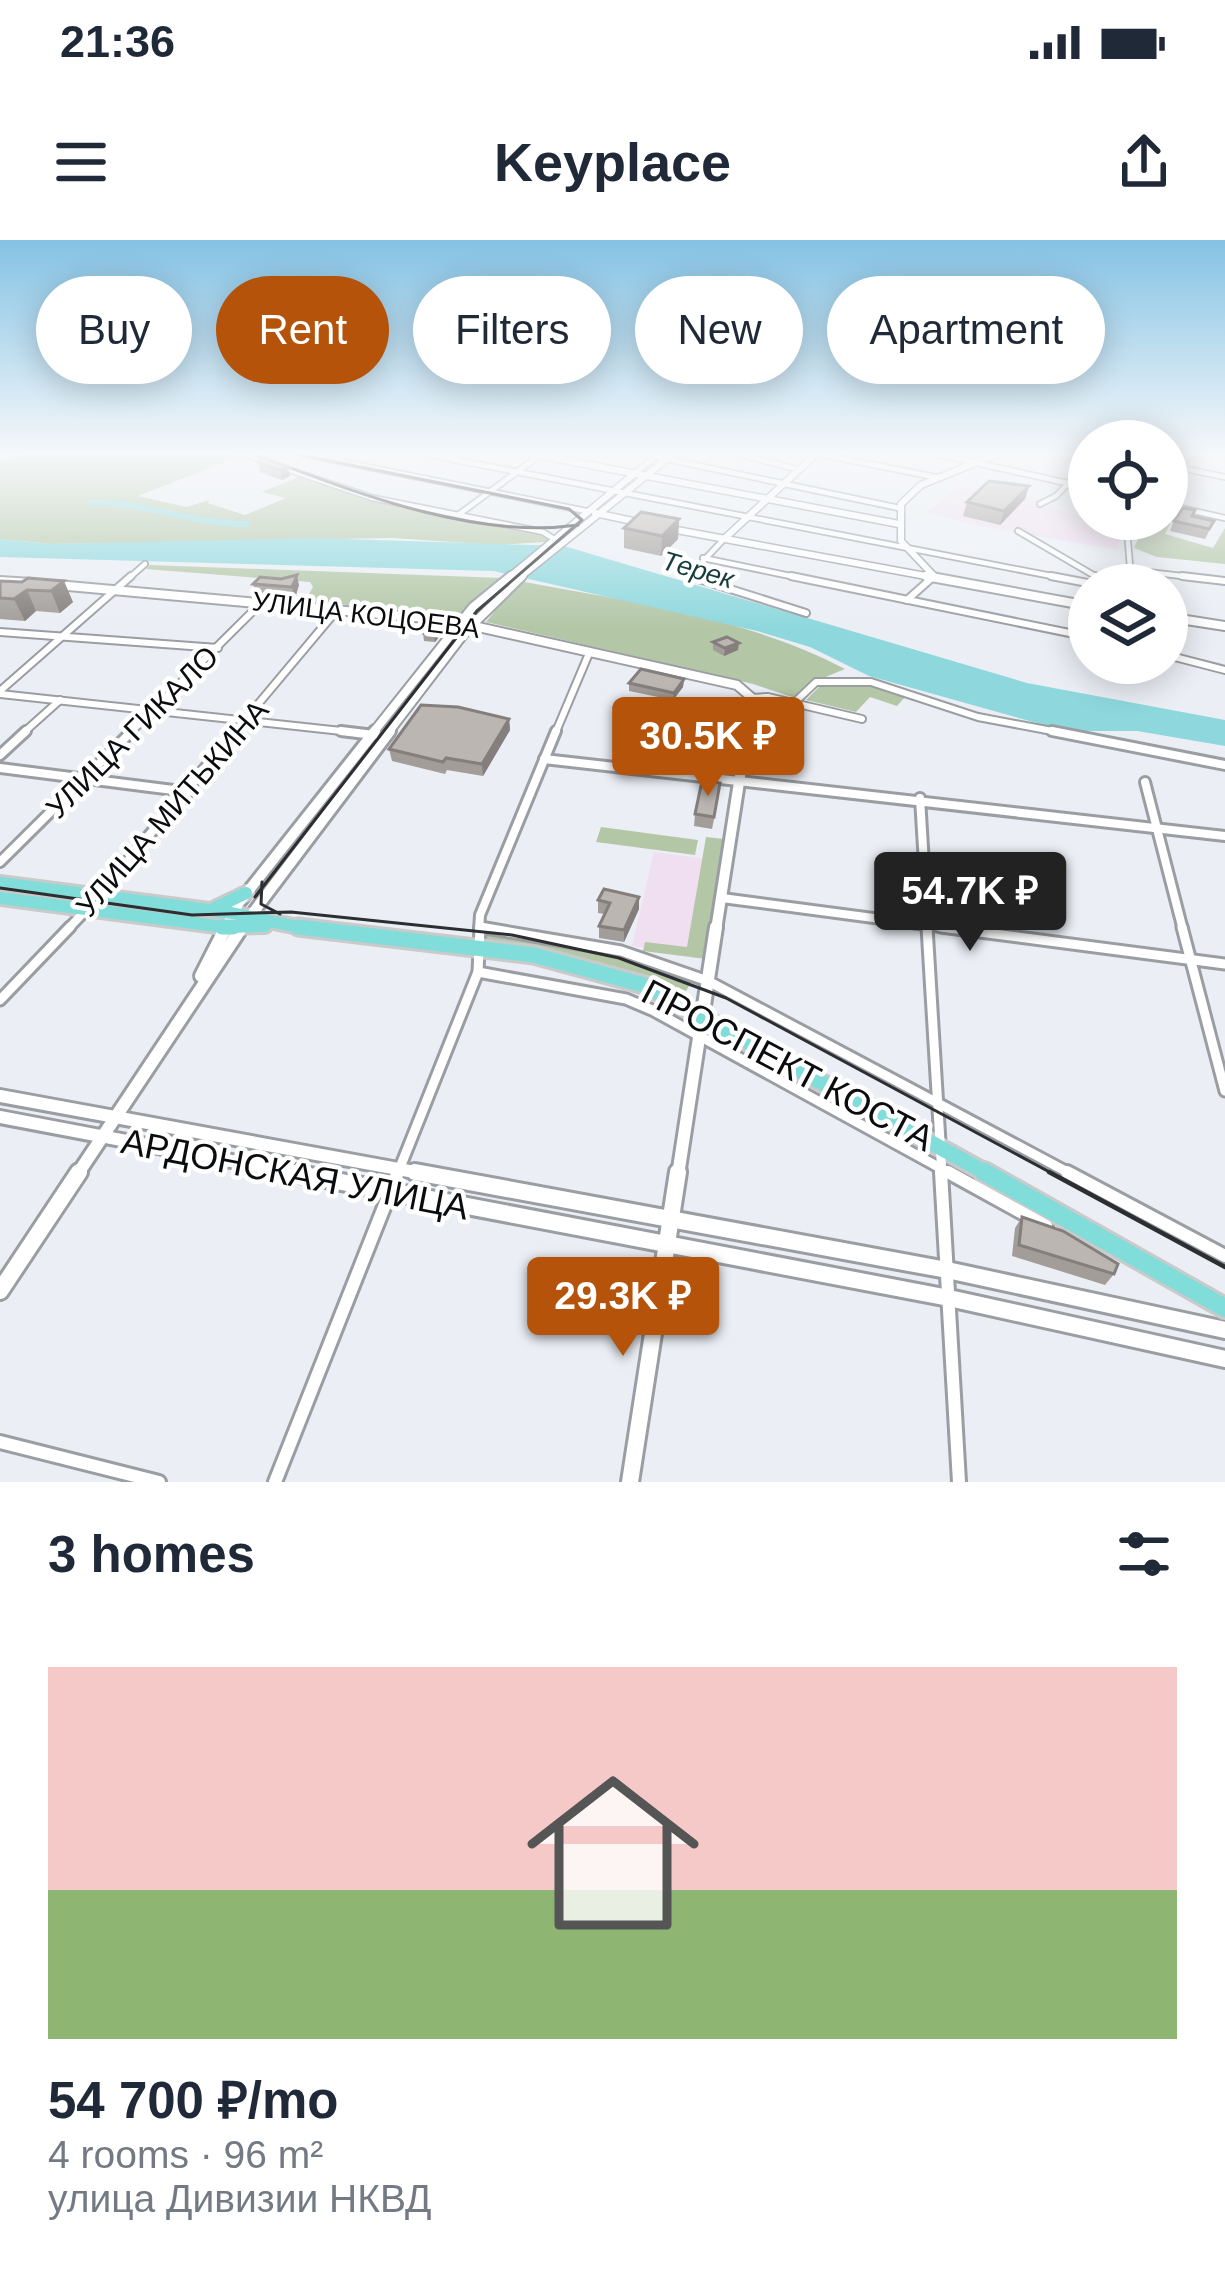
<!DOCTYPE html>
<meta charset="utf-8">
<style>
:root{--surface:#fff;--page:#f6f6f7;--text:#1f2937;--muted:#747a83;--accent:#b45309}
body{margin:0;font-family:Arial,sans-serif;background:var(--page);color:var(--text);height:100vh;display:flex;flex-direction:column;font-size:45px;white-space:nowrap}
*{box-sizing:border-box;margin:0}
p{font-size:39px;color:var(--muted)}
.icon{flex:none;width:66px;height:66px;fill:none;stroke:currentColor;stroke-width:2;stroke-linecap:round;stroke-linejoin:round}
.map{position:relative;height:1242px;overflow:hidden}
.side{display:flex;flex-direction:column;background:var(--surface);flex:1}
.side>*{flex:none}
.hud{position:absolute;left:36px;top:36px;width:1155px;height:108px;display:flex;gap:24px}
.tools{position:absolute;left:1068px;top:180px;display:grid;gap:24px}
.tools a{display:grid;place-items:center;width:120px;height:120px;border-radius:50%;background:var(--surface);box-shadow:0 6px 30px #0003;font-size:60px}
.price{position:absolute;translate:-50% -102px;padding:0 27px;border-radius:12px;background:var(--accent);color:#fff;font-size:39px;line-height:78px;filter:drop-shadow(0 3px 6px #0008)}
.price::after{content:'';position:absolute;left:50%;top:72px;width:36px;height:27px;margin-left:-18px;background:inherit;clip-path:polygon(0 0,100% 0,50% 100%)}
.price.on{background:#222;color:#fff}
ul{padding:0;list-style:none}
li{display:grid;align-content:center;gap:24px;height:636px;padding:0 48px}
li span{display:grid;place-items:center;height:372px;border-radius:0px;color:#555}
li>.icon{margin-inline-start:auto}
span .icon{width:216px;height:216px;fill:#fffc;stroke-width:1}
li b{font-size:51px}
h2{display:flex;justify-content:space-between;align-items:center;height:144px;padding:0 48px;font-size:51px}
.chip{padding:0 42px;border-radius:54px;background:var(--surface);box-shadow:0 6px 30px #0003;font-size:42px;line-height:108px}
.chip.on{background:var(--accent);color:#fff}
.status{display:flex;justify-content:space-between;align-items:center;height:84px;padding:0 60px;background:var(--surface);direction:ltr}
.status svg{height:33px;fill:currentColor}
header{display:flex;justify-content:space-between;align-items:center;height:156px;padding:0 48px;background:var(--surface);font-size:54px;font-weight:700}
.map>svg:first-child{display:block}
.education{fill:#f0dff0}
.green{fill:#b3c7a7}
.water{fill:#8ed8dd}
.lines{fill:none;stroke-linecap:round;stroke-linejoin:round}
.canal{stroke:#8ed8dd;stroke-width:6}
.street-far4-casing{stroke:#9a9ea3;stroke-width:8}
.street-far3-casing{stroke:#9a9ea3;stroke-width:10}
.street-far2-casing{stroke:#9a9ea3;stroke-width:14}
.street-far1-casing{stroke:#9a9ea3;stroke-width:15}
.street-casing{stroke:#9a9ea3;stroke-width:18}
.secondary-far4-casing{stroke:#9a9ea3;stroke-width:9}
.secondary-far3-casing{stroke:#9a9ea3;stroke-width:12}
.secondary-far2-casing{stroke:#9a9ea3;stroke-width:16}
.secondary-far1-casing{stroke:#9a9ea3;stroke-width:18}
.secondary-casing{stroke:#9a9ea3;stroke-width:22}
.primary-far2-casing{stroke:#c9caca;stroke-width:18}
.primary-far1-casing{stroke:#c9caca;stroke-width:21}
.primary-casing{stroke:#c9caca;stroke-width:24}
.street-far4{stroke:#fff;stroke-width:4.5}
.street-far3{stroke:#fff;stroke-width:6}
.street-far2{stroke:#fff;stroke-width:8}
.street-far1{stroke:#fff;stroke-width:9}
.street{stroke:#fff;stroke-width:12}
.secondary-far4{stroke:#fff;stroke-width:6}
.secondary-far3{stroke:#fff;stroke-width:8}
.secondary-far2{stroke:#fff;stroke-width:10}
.secondary-far1{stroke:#fff;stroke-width:12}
.secondary{stroke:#fff;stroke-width:16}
.primary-far2{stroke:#81ddd9;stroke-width:12}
.primary-far1{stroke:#81ddd9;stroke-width:15}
.primary{stroke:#81ddd9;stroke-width:18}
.tram-far1{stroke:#2d2e31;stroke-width:3}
.tram{stroke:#2d2e31;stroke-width:4.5}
.wall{fill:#a29d99}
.shaded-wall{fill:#847f7d}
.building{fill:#bcb6b2;stroke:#847f7d;stroke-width:3}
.labels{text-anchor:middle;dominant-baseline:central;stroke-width:9;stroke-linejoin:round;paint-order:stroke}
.far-water-label{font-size:27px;font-style:italic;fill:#173c3e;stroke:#fff}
.far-street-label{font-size:27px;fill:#0b0c0e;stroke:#fff}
.street-label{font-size:30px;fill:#0b0c0e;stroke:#fff}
.near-street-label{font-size:36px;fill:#0b0c0e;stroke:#fff}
</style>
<div class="status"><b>21:36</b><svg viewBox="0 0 49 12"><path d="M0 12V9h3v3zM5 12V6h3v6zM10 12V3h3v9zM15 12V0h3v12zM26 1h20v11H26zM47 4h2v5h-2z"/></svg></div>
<header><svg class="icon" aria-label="menu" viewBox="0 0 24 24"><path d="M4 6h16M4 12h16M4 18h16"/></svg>Keyplace<svg class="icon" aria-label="share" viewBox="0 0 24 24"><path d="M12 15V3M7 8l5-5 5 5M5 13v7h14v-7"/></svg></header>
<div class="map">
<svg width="1225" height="1242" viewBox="0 0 1225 1242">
<rect width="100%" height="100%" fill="#ebeff5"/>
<g class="education">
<polygon points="992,248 1039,259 1037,264 1089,279 1122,284 1118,310 980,286 926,272 957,249"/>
<polygon points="654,612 709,619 693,714 632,706"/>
</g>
<g class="green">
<polygon points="23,214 233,214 240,216 138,256 186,267 209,260 208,263 245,275 286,258 262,252 301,236 370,260 551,298 545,302 497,305 393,298 51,304 0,299 0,220"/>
<polygon points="1167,270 1185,277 1174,276 1165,294 1213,308 1225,288 1225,324 1157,317 1134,308 1147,279 1167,279"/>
<polygon points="150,325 502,338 461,375 305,361 313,347 310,342 146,329"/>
<path d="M 519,341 C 627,361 747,377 845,429 L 811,443 L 795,458 L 753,444 L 486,382 Z"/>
<polygon points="822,444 870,446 905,457 897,466 870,457 856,472 806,460"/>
<polygon points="601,587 698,600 695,615 596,602"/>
<polygon points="706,597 724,599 706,719 643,711 645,702 687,707"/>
<polygon points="485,690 570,703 692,741 686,751 583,720 495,705 483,700"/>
</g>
<polygon class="water" points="313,298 564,306 1027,443 1225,480 1225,506 1137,491 1074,491 1040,484 869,436 810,407 757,391 494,331 0,317 0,299 51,304"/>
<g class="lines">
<path class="canal" d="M 90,263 C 144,261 193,285 247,284"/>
<g class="street-far4-casing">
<g id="street-far4">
<polyline points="246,214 267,222"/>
<polyline points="303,214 586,271"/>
<polyline points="425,214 1067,339"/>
<polyline points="643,214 899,268"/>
<polyline points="738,214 800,230"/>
<polyline points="819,214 940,238"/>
<polyline points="937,214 1089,248"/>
<polyline points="332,220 350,214"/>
<polyline points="1167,225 1225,237"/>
<polyline points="281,227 373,258 543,292 554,299"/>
<polyline points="634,234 655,217"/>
<polyline points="1167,242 1190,214"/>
<polyline points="1040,264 1056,256 1089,222"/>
<polyline points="1167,265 1225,278"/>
<polyline points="458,275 540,215"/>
<polyline points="1018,291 1100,339"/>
<polyline points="703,318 805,339"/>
<polyline points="1131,330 1207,339"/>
<polyline points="128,339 145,324"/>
<polyline points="694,339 688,337 724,299"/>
<polyline points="1131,339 1127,290 1136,279"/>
</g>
</g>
<g class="street-far3-casing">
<g id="street-far3">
<polyline points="689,336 806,373"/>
<polyline points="791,336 1089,397"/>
<polyline points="1051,336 1098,345"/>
<polyline points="1095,336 1110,345"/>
<polyline points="1131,336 1132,345"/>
<polyline points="1182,336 1225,341"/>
<polyline points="907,360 934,336"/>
<polyline points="0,392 218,408"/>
<polyline points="1167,415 1225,430"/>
<polyline points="0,451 131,336"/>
<polyline points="0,454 369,494"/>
<polyline points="752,458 768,457 862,479"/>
<polyline points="795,462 816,442 871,442 978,477 1068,494"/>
<polyline points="22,494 60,460"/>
<polyline points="129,494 262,362"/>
<polyline points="233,494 337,370"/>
<polyline points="555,494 590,411"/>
</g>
</g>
<g class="street-far2-casing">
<g id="street-far2">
<polyline points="341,491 374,495"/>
<polyline points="1052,491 1225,525"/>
<polyline points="0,515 26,491"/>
<polyline points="544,519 1225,596"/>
<polyline points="0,528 189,552"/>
<polyline points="1145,542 1183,690"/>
<polyline points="920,558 928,690"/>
<polyline points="0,622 132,491"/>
<polyline points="100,654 236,491"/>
<polyline points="722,658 964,690"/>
<polyline points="480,687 496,690"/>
<polyline points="67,690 86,670"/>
<polyline points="479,690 480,675 556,491"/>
</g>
</g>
<g class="street-far1-casing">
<g id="street-far1">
<polyline points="480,687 621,711 708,741 1073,935"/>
<polyline points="927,687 942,935"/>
<polyline points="941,687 1225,724"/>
<polyline points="1182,687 1225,851"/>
<polyline points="478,732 626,759 652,770 953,935"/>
<polyline points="0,760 70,687"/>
<polyline points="397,935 478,732 480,687"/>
</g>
</g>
<g class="street-casing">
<g id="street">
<polyline points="941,932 959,1242"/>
<polyline points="948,932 1046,986"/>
<polyline points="1067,932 1225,1016"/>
<polyline points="0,1202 159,1242"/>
<polyline points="275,1242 398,932"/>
</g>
</g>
<g class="secondary-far4-casing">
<g id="secondary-far4">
<polyline points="532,214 899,284"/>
<polyline points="595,273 642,283"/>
<polyline points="666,288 942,339"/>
<polyline points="724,299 816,214"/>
<polyline points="934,336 901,301 901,264 921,245 997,214"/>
<polyline points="507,339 634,234"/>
<polyline points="518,339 673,214"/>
</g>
</g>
<g class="secondary-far3-casing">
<g id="secondary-far3">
<polyline points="926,336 1089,366"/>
<polyline points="0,341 32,343"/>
<polyline points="57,345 447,380 737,445 752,458 746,494"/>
<polyline points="1167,377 1225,386"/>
<polyline points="372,494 473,367 511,336"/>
<polyline points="387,494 465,392 522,336"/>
</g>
</g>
<g class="secondary-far2-casing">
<g id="secondary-far2">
<polyline points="225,690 238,664 375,491"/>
<polyline points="240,690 390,491"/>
<polyline points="716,690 747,491"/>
</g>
</g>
<g class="secondary-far1-casing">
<g id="secondary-far1">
<polyline points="201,736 226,687"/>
<polyline points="0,856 431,935"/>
<polyline points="0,877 305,935"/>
<polyline points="77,935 242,687"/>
<polyline points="678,935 716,687"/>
</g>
</g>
<g class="secondary-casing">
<g id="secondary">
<polyline points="289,932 949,1058 1225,1119"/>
<polyline points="415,932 947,1030 1225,1090"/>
<polyline points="0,1051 79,932"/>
<polyline points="630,1242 678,932"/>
</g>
</g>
<g class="primary-far2-casing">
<g id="primary-far2">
<polyline points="0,643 232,673 312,690"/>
<polyline points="0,658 224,687 265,686"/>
<polyline points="215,668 246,653"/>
</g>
</g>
<g class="primary-far1-casing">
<g id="primary-far1">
<polyline points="222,687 233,687"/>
<polyline points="298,687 534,715 644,745 990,935"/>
</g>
</g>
<g class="primary-casing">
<polyline id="primary" points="984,932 1225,1068"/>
</g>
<use href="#street-far4" class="street-far4"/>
<use href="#street-far3" class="street-far3"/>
<use href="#street-far2" class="street-far2"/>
<use href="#street-far1" class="street-far1"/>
<use href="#street" class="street"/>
<use href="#secondary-far4" class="secondary-far4"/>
<use href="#secondary-far3" class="secondary-far3"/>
<use href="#secondary-far2" class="secondary-far2"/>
<use href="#secondary-far1" class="secondary-far1"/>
<use href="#secondary" class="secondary"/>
<use href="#primary-far2" class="primary-far2"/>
<use href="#primary-far1" class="primary-far1"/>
<use href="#primary" class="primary"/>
<g class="tram-far1">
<path d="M 254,214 C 352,251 472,300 578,285"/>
<polyline points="262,642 261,664 280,674"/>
<polyline points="0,648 192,675 291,672 512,695 619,718 726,758 1055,935"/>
<polyline points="255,657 477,371 582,280 569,269 296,214"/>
</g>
<polyline class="tram" points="1049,932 1225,1027"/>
</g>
<g class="wall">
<polygon points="260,217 288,227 290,236 282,240 260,232 258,222"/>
<polygon points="1029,246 1025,259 1000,285 963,276 967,262"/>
<polygon points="1192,276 1214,281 1205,299 1170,291 1174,281"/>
<polygon points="679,279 678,299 661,316 624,308 624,288"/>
<polygon points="28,338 73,362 60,373 36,371 25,381 0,379 0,341 22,342"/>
<polygon points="281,339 299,345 295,358 256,355 253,344"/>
<polygon points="445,381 446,388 435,402 424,401 423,393"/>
<polygon points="713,402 738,410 724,416 713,410"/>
<polygon points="684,439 683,447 673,460 629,451 629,443"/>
<polygon points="509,479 510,490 483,536 447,530 445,534 392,521 389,509"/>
<polygon points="719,555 712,589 694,586 695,574"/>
<polygon points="598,660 639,669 624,702 599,698 599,686 605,674 598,673"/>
<polygon points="1022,977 1114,1034 1105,1045 1012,1016 1015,988"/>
</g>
<g class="shaded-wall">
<polygon points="288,227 290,236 282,240 280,230"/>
<polygon points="1029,246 1025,259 1000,285 1004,271"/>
<polygon points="679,279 678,299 661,316 662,296"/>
<polygon points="297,335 299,345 295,358 292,347"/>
<polygon points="64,341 73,362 60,373 51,351"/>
<polygon points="27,350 36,371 25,381 14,359"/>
<polygon points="445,381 446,388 435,402 434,395"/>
<polygon points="739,403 738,410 724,416 725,408"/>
<polygon points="684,439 683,447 673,460 674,453"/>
<polygon points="509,479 510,490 483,536 482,524"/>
<polygon points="639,657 639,669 624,702 624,690"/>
</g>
<g class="building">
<polygon points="260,217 288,227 280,230 258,222"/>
<polygon points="989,241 1029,246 1004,271 967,262"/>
<polygon points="1183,268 1195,270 1192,276 1214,281 1209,289 1174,281"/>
<polygon points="641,272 679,279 662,296 624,288"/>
<polygon points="297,335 292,347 253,344 260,337 281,339"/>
<polygon points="28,338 64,341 51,351 27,350 14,359 0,358 0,341 22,342"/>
<polygon points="433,380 445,381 434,395 423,393"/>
<polygon points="727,397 739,403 725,408 713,402"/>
<polygon points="641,429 684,439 674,453 629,443"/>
<polygon points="421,465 458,467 509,479 482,524 446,518 443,522 389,509"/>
<polygon points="702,541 720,543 714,577 695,574"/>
<polygon points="604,649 639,657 624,690 599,686 610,663 598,660"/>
<polygon points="1022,977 1063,991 1118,1024 1114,1034 1019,1005"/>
</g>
<linearGradient id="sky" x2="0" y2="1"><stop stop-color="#84c2e4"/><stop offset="0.55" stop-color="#f6f8fa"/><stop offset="1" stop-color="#f6f8fa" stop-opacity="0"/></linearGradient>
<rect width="1225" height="388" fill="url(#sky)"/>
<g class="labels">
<g class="far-water-label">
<text transform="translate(698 330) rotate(16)">Терек</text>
</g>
<g class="far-street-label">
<text transform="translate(366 375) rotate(7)">УЛИЦА КОЦОЕВА</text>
</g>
<g class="street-label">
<text transform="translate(132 492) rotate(-45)">УЛИЦА ГИКАЛО</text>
<text transform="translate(172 568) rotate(-49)">УЛИЦА МИТЬКИНА</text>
</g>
<g class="near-street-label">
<text transform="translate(788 825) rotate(28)">ПРОСПЕКТ КОСТА</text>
<text transform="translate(295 934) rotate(11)">АРДОНСКАЯ УЛИЦА</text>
</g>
</g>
</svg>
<div class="tools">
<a><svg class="icon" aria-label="locate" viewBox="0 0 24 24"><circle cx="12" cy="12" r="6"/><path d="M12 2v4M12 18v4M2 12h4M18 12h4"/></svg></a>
<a><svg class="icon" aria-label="layers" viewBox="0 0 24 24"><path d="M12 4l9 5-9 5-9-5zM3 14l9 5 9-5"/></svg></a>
</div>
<b class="price" style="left:708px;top:559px">30.5K ₽</b>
<b class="price on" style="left:970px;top:714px">54.7K ₽</b>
<b class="price" style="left:623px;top:1119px">29.3K ₽</b>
<div class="hud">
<a class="chip">Buy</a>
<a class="chip on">Rent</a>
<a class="chip">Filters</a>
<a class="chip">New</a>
<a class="chip">Apartment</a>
</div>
</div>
<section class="side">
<h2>3 homes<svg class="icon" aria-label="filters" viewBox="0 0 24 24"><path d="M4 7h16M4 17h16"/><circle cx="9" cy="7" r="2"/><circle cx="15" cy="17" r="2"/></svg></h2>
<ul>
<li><span style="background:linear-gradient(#f6c9c9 60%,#8fb573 0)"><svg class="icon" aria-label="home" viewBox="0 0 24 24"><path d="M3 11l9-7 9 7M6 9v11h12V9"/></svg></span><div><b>54 700 ₽/mo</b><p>4 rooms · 96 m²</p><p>улица Дивизии НКВД</p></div></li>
</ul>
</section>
